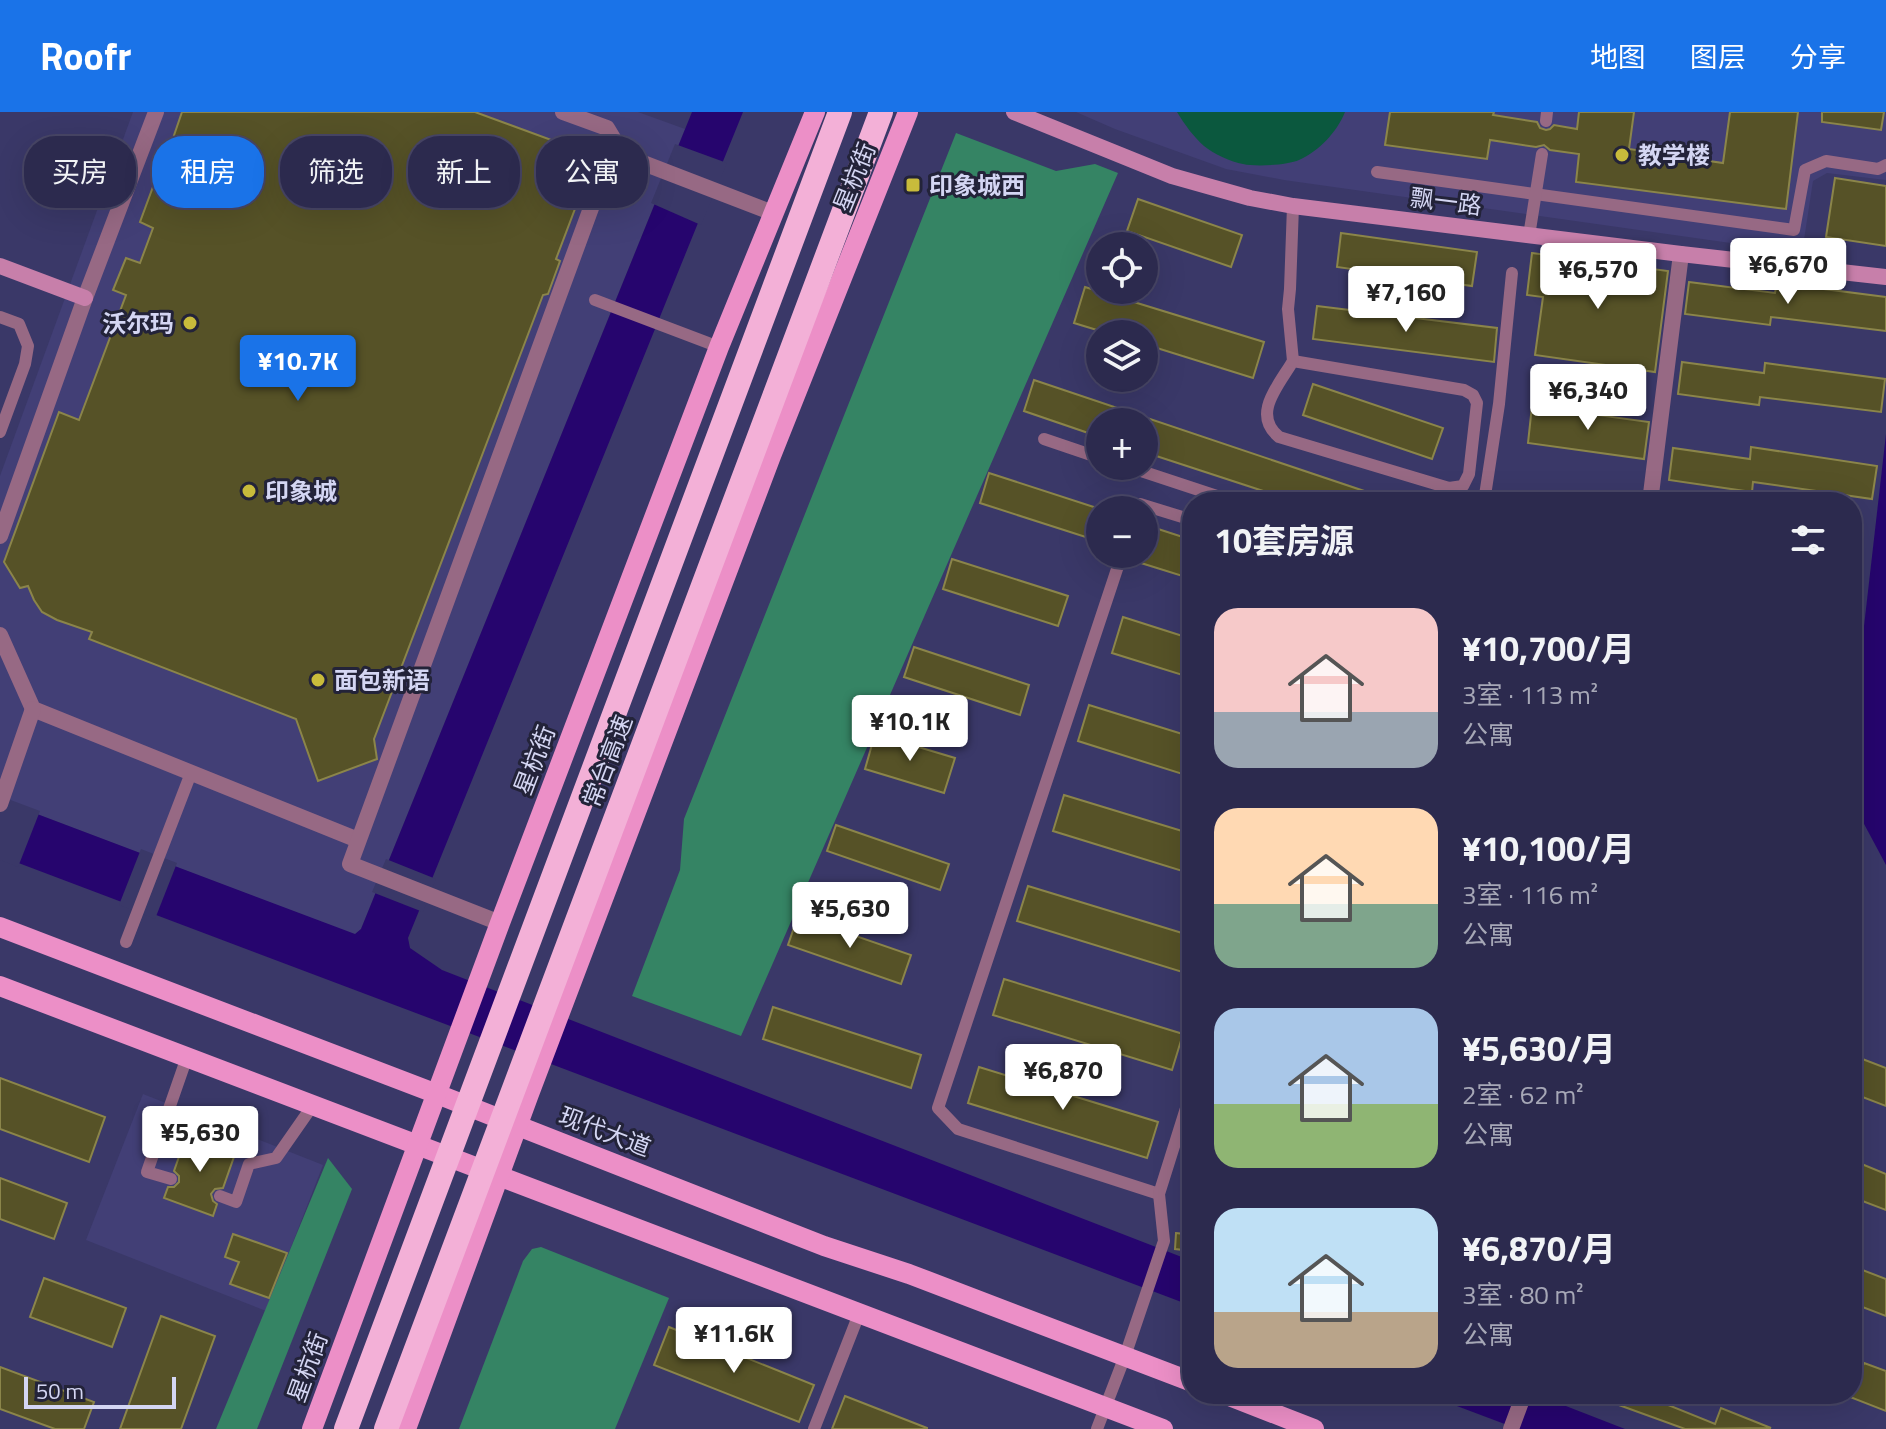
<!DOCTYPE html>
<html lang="zh">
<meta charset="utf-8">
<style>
:root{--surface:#2c2a4e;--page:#383658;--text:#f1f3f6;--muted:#a6a7b6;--line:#484666;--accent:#1a73e8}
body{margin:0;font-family:"Titillium Web","Noto Sans SC",sans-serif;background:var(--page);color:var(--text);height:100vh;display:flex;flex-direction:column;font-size:30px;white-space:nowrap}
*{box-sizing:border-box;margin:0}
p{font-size:26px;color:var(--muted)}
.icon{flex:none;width:44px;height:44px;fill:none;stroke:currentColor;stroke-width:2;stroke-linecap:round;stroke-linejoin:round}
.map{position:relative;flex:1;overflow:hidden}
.details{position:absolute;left:1182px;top:380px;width:680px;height:912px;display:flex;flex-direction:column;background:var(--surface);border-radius:32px;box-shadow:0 8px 32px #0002,0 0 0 2px var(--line)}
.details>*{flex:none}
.hud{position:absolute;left:24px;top:24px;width:760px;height:72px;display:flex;gap:16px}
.fabs{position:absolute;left:1086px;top:120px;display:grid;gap:16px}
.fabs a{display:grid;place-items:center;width:72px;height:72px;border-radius:50%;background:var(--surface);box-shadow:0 8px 32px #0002,0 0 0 2px var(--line);font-size:40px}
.scale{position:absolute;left:24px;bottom:20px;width:152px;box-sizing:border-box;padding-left:8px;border:4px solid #d4d6f3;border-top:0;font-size:22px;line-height:28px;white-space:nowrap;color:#d4d6f3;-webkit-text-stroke:6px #232339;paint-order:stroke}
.price{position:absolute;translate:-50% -68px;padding:0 18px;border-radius:8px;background:#fff;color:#222;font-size:26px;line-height:52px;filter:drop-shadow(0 2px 4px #0008)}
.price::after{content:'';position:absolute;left:50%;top:48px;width:24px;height:18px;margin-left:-12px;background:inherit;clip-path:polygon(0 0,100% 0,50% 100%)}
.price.on{background:var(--accent);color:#fff}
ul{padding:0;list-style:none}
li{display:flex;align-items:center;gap:24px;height:200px;padding:0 32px}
li span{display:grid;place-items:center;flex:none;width:224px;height:160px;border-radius:24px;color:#555}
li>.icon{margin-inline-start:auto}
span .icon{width:96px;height:96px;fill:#fffc;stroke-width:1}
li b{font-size:34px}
h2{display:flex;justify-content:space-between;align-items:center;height:96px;padding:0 32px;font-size:34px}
.tag{padding:0 28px;border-radius:32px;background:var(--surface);box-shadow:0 8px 32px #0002,0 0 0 2px var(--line);font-size:28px;line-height:72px}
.tag.on{background:var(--accent);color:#fff}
header{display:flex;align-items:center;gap:48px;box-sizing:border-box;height:112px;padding:0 40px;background:var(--accent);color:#fff}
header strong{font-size:38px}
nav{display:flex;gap:44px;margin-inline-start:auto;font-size:28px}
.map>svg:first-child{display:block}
.built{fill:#423f76}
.green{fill:#0b583e}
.forest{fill:#358464}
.water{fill:#26056e}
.pier{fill:#3a3868}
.building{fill:#565227;stroke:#8b854a;stroke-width:2}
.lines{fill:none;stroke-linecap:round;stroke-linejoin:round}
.lane{stroke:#976984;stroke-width:12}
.street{stroke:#976984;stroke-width:16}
.secondary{stroke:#c77faa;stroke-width:16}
.primary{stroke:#ec8fc7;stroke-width:20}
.highway{stroke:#f3b0d7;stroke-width:24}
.poi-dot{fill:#c8bb3b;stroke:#232339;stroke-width:3}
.labels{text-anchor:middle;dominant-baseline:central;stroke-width:6;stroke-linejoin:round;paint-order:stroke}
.poi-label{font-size:24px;font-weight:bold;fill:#d4d6f3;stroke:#232339;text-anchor:start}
.street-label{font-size:24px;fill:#d4d6f3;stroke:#232339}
</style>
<header>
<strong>Roofr</strong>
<nav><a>地图</a><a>图层</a><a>分享</a></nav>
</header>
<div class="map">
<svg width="1886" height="1317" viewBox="0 0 1886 1317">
<rect width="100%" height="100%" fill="#3a3868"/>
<g class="built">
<polygon points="133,0 638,0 685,17 361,817 355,823 0,688 0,364"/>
<polygon points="1076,0 1886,0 1886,68 1827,61 1813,69 1802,141 1284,68 1226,57 1115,17"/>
<polygon points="143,982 323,1053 266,1199 86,1128"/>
</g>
<path class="green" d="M 1177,0 L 1345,0 C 1337,20 1319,39 1299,48 C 1288,53 1256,55 1243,52 C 1231,50 1214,42 1204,34 C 1193,24 1185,13 1177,0 Z"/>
<g class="forest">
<polygon points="956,21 1056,59 1095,52 1118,61 741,924 632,884 680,758 684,707"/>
<polygon points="328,1046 352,1077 257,1317 216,1317"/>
<polygon points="541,1135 669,1186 615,1317 459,1317 523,1149 532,1137"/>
</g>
<g class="water">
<polygon points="692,0 743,0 408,826 410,836 442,858 1192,1149 1192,1194 0,744 0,688 355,822 361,817"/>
<polygon points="1886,322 1886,753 1863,710 1852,680 1852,619"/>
<polygon points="1425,1282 1535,1282 1625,1317 1518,1317"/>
</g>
<g class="pier">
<polygon points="675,32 727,51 701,113 651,91"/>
<polygon points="0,684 40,699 18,755 0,748"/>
<polygon points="141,737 177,751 155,807 119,793"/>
<polygon points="386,747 436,767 423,800 372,780"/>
</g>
<g class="building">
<polygon points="182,0 475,0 595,44 556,147 560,149 548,182 543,183 374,627 377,647 318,669 296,607 89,527 92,520 57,508 42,500 34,488 28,474 20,476 4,450 59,300 79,308 126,183 113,178 126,146 140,151 153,116 140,110 157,64 171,68 183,36 171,32"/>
<polygon points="1390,0 1494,0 1493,3 1537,10 1540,16 1546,18 1550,17 1554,13 1577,17 1579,0 1634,0 1629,37 1723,51 1730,0 1798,0 1786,97 1576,70 1579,42 1550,38 1544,33 1536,35 1490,28 1487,47 1385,33"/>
<polygon points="1822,0 1884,0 1881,18 1822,10"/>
<polygon points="1835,66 1886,74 1886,134 1826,125"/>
<polygon points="1138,87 1242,123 1231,155 1127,119"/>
<polygon points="1341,121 1477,140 1472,174 1337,155"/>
<polygon points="1532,141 1668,159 1655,260 1535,243 1543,185 1527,183"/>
<polygon points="1689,170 1775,181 1777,171 1886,185 1886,219 1771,205 1770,213 1685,202"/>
<polygon points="1085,175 1264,230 1253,266 1144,232 1144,222 1110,222 1074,211"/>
<polygon points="1317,194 1497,216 1494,250 1313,227"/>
<polygon points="1682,250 1764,261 1765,251 1885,267 1881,300 1760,285 1759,293 1678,282"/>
<polygon points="1034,268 1388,387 1387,390 1297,390 1144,340 1144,310 1100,310 1100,325 1024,299"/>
<polygon points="1313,272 1443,316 1432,347 1303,303"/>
<polygon points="1532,294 1649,310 1644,347 1528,331"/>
<polygon points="1751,335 1877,354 1872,387 1753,370 1752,380 1669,368 1673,336 1750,347"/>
<polygon points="989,361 1100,397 1100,413 1095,428 980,391"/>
<polygon points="1152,415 1192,428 1192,467 1141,451"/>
<polygon points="952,447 1068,484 1058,514 943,477"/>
<polygon points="1123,505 1192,527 1192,566 1112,541"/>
<polygon points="914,535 1029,573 1020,603 904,565"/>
<polygon points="1089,593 1192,625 1192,665 1078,629"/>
<polygon points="875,622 955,646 944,681 865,657"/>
<polygon points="1064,683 1192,722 1192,762 1053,719"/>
<polygon points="836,713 949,752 940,778 827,739"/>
<polygon points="1028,774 1192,824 1192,863 1017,809"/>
<polygon points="798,804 911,843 901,872 788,833"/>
<polygon points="1004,867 1183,922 1172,958 993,903"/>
<polygon points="773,895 921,943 911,976 763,927"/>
<polygon points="1852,943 1886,956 1886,994 1852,981"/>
<polygon points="979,955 1158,1010 1147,1046 968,991"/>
<polygon points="0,966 105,1005 89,1050 0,1017"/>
<polygon points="187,1022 236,1039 223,1076 215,1077 211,1082 213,1089 217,1092 213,1104 164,1086 168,1075 174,1075 179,1070 179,1064 174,1059"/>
<polygon points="1852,1048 1886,1062 1886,1098 1852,1085"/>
<polygon points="0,1066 67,1091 54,1127 0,1107"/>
<polygon points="1176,1121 1192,1123 1192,1139 1175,1137"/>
<polygon points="233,1122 287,1141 269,1186 230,1172 239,1150 225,1145"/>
<polygon points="1852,1154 1886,1167 1886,1204 1852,1191"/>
<polygon points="44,1166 126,1196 112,1235 30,1205"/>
<polygon points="161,1204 215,1224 181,1317 120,1317"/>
<polygon points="669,1215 814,1273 799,1310 654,1253"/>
<polygon points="1864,1251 1886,1259 1886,1299 1850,1285"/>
<polygon points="0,1255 94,1290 84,1317 55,1317 0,1297"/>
<polygon points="1594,1282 1672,1282 1668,1293 1715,1312 1721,1296 1771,1316 1685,1317 1594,1284"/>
<polygon points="845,1284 927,1316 927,1317 832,1317"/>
</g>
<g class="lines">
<g class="lane">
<polyline points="1546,9 1547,0"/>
<polyline points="1377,60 1794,118 1805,58 1826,49 1878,57 1886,53"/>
<polyline points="1529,124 1542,42"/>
<polyline points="595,188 719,235"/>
<polyline points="0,205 19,212 28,234 25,252 0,320"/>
<path d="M 1293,249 L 1464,278 L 1473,283 L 1477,291 L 1469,362 L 1463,374 L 1449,376 L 1279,325 C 1251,302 1279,273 1293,249 Z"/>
<polyline points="1293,249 1288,197 1290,177 1293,94"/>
<polyline points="1044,327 1100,346"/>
<polyline points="1126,354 1235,390"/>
<polyline points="1484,390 1499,292 1512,161"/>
<polyline points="1137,398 1140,392 1192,408"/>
<polyline points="1122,442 938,996 958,1017 1159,1082"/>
<polyline points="126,830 191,661"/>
<polyline points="171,1067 147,1060 187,945"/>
<polyline points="220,1084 236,1090 249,1052 276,1046 313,993"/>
<polyline points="814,1317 859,1202"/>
<polyline points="1097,1317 1125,1244 1164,1129 1159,1082 1192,977"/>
</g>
<g class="street">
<polyline points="612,39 773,101"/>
<polyline points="1650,390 1681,142"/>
<polyline points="0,424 85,186 156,0"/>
<polyline points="0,523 33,597 358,728"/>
<polyline points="0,692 33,597"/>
<polyline points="500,811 350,752 612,39 613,26 607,16 563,0"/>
<polyline points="1511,1317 1524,1282"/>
</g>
<g class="secondary">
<polyline points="1014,0 1172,64 1250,86 1293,94 1681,142 1886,165"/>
<polyline points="0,154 85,186"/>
</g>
<g class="primary">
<polyline points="0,815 437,982 824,1134 909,1162 1192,1270"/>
<polyline points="0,874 1163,1317"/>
<polyline points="1224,1282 1314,1317"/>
<polyline points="312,1317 500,811 719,235 815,0"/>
<polyline points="406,1317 529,982 771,344 908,0"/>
</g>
<g class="highway">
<polyline points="346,1317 840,0"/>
<polyline points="386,1317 881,0"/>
</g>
</g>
<g class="poi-dot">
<circle cx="1622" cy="43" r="8"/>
<rect x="905" y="65" width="16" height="16" rx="4"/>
<circle cx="190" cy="211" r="8"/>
<circle cx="249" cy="379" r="8"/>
<circle cx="318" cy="568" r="8"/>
</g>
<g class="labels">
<g class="poi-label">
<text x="1638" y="43">教学楼</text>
<text x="929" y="73">印象城西</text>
<text x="174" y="211" text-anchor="end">沃尔玛</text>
<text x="265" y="379">印象城</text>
<text x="334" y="568">面包新语</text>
</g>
<g class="street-label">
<text transform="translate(854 65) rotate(-68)">星杭街</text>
<text transform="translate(1446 89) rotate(7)">飘一路</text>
<text transform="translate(534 648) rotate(-69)">星杭街</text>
<text transform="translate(607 649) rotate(-69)">常台高速</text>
<text transform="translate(605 1019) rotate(21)">现代大道</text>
<text transform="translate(307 1255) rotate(-70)">星杭街</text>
</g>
</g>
</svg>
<div class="fabs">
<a><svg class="icon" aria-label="locate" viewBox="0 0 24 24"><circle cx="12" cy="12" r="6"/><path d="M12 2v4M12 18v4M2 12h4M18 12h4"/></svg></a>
<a><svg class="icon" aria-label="layers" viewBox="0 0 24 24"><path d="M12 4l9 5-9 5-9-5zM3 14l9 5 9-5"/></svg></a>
<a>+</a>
<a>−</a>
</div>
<div class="scale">50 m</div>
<b class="price" style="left:1788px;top:194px">¥6,670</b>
<b class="price" style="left:1598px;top:199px">¥6,570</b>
<b class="price" style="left:1406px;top:222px">¥7,160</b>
<b class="price on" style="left:298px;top:291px">¥10.7K</b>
<b class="price" style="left:1588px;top:320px">¥6,340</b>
<b class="price" style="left:910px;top:651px">¥10.1K</b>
<b class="price" style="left:850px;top:838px">¥5,630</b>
<b class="price" style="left:1063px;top:1000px">¥6,870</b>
<b class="price" style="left:200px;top:1062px">¥5,630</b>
<b class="price" style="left:734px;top:1263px">¥11.6K</b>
<div class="hud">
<a class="tag">买房</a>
<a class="tag on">租房</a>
<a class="tag">筛选</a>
<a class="tag">新上</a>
<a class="tag">公寓</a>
</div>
<section class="details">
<h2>10套房源<svg class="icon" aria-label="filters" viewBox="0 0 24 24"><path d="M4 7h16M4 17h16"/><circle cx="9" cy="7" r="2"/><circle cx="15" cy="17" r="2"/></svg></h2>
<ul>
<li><span style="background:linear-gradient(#f6c9c9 65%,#9aa5b1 0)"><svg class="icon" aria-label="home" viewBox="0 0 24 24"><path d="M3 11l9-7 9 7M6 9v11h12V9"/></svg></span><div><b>¥10,700/月</b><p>3室 · 113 m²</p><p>公寓</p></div></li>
<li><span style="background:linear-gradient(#ffd9b3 60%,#7fa58c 0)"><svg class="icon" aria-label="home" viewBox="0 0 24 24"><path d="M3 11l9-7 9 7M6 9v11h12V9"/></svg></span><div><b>¥10,100/月</b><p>3室 · 116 m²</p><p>公寓</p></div></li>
<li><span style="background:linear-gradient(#a9c7e8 60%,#8fb573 0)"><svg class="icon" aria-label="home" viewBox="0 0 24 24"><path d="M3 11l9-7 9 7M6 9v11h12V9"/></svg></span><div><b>¥5,630/月</b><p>2室 · 62 m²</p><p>公寓</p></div></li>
<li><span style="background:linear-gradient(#bfe0f5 65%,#b9a48a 0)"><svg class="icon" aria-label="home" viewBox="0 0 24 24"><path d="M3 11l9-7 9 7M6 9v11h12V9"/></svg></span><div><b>¥6,870/月</b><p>3室 · 80 m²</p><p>公寓</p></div></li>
</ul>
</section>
</div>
